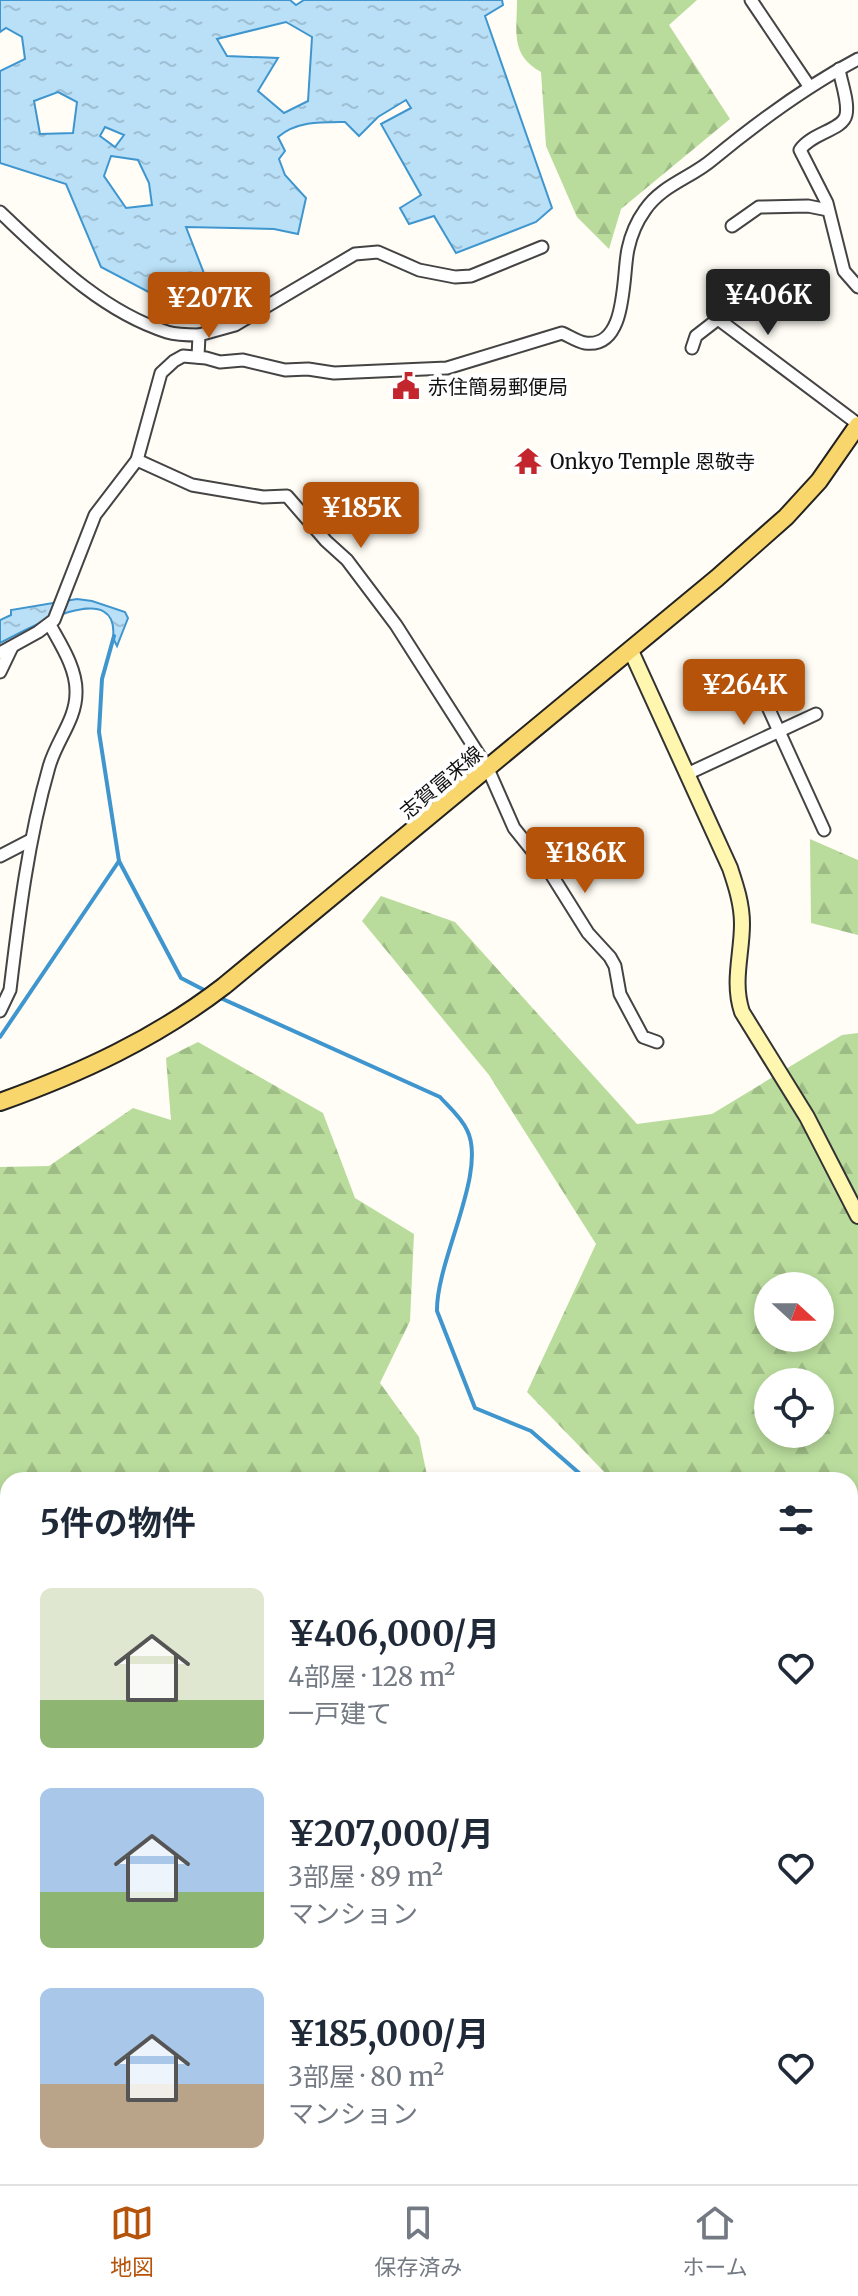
<!DOCTYPE html>
<html lang="ja">
<meta charset="utf-8">
<style>
:root{--surface:#fff;--page:#f6f6f7;--text:#1f2937;--muted:#747a83;--line:#e0e1e3;--accent:#b45309}
body{margin:0;font-family:Merriweather,"Noto Sans JP",serif;background:var(--page);color:var(--text);height:100vh;display:flex;flex-direction:column;font-size:30px;white-space:nowrap}
*{box-sizing:border-box;margin:0}
p{font-size:26px;color:var(--muted)}
.icon{flex:none;width:44px;height:44px;fill:none;stroke:currentColor;stroke-width:2;stroke-linecap:round;stroke-linejoin:round}
.map{position:relative;flex:1;overflow:hidden}
.sheet{position:absolute;left:0px;top:1472px;width:858px;height:712px;display:flex;flex-direction:column;background:var(--surface);border-radius:24px 24px 0 0;box-shadow:0 4px 12px #0003}
.sheet>*{flex:none}
.needle{width:52px;rotate:111deg}
.buttons{position:absolute;left:754px;top:1272px;display:grid;gap:16px}
.buttons a{display:grid;place-items:center;width:80px;height:80px;border-radius:50%;background:var(--surface);box-shadow:0 4px 12px #0003;font-size:40px}
.price{position:absolute;translate:-50% -68px;padding:0 18px;border-radius:8px;background:var(--accent);color:#fff;font-size:26px;line-height:52px;filter:drop-shadow(0 2px 4px #0008)}
.price::after{content:'';position:absolute;left:50%;top:48px;width:24px;height:18px;margin-left:-12px;background:inherit;clip-path:polygon(0 0,100% 0,50% 100%)}
.price.on{background:#222;color:#fff}
ul{padding:0;list-style:none}
li{display:flex;align-items:center;gap:24px;height:200px;padding:0 40px}
li span{display:grid;place-items:center;flex:none;width:224px;height:160px;border-radius:12px;color:#555}
li>.icon{margin-inline-start:auto}
span .icon{width:96px;height:96px;fill:#fffc;stroke-width:1}
li b{font-size:34px}
h2{display:flex;justify-content:space-between;align-items:center;height:96px;padding:0 40px;font-size:34px}
.menu{display:flex;justify-content:space-around;align-items:center;height:112px;border-top:2px solid var(--line);background:var(--surface);font-size:22px;color:var(--muted)}
.menu a{display:grid;justify-items:center;gap:4px}
.menu .on{color:var(--accent)}
.map>svg:first-child{display:block}
.forest{fill:url(#forest-firs);fill-rule:evenodd}
.water{fill:url(#water-ripples);stroke:#3f96cf;stroke-width:2;fill-rule:evenodd}
.lines{fill:none;stroke-linecap:round;stroke-linejoin:round}
.stream{stroke:#3f96cf;stroke-width:4}
.street-casing{stroke:#444;stroke-width:15}
.secondary-casing{stroke:#333;stroke-width:18}
.primary-casing{stroke:#222;stroke-width:20}
.street{stroke:#fff;stroke-width:11}
.secondary{stroke:#fff6b0;stroke-width:14}
.primary{stroke:#f9d66b;stroke-width:16}
.labels{text-anchor:middle;dominant-baseline:central;stroke-width:8;stroke-linejoin:round;paint-order:stroke}
.poi-label{font-size:20px;fill:#111;stroke:#fff;text-anchor:start}
.street-label{font-size:20px;fill:#111;stroke:#fff}
</style>
<div class="map">
<svg width="858" height="2184" viewBox="0 0 858 2184">
<defs>
<pattern id="forest-firs" width="22" height="20" patternUnits="userSpaceOnUse" patternTransform="scale(2)"><rect width="22" height="20" fill="#b9dc9c"/><path d="M5 1l3.5 6h-7zM16 11l3.5 6h-7z" fill="#9ebc85"/></pattern>
<pattern id="water-ripples" width="26" height="14" patternUnits="userSpaceOnUse" patternTransform="scale(2)"><rect width="26" height="14" fill="#b9e0f7"/><path d="M2 4q2-2 4 0t4 0M15 11q2-2 4 0t4 0" fill="none" stroke="#9ebfd3"/></pattern>
</defs>
<rect width="100%" height="100%" fill="#fffdf5"/>
<g class="forest">
<path d="M 517,0 L 697,0 L 669,25 L 730,119 L 621,209 L 609,249 L 577,217 L 546,146 L 541,72 C 510,55 517,32 517,0 Z"/>
<polygon points="810,839 858,860 858,935 811,923"/>
<path d="M 381,896 L 455,922 L 637,1124 L 712,1114 L 842,1035 L 858,1033 L 858,2184 L 0,2184 L 0,1709 L 8,1711 L 8,2176 L 850,2176 L 850,1480 L 612,1480 L 527,1392 L 596,1244 L 489,1075 L 362,921 ZM 768,1286 L 820,1286 L 820,1338 L 768,1338 ZM 768,1382 L 820,1382 L 820,1434 L 768,1434 Z"/>
<polygon points="198,1042 323,1113 355,1198 414,1234 410,1321 380,1383 419,1437 428,1480 8,1480 8,1552 0,1573 0,1167 49,1166 133,1108 171,1120 166,1058"/>
</g>
<g class="water">
<path d="M 0,0 L 290,0 L 296,5 L 304,0 L 502,0 L 503,5 L 485,16 L 552,208 L 536,222 L 456,253 L 434,216 L 409,224 L 400,208 L 421,195 L 381,124 L 411,108 L 406,100 L 378,117 L 359,136 L 345,122 C 321,122 297,121 278,137 L 285,151 L 279,159 L 285,175 L 306,198 L 298,234 L 274,229 L 186,227 L 212,294 L 158,297 L 101,267 L 66,184 L 0,163 L 0,71 L 25,59 L 22,37 L 6,28 L 0,32 ZM 286,22 L 312,37 L 308,101 L 284,113 L 258,91 L 278,58 L 227,56 L 217,39 ZM 58,92 L 77,102 L 73,133 L 40,134 L 34,101 ZM 105,127 L 124,135 L 115,147 L 100,136 ZM 111,156 L 138,160 L 149,183 L 152,205 L 126,208 L 104,176 Z"/>
<path d="M 77,599 L 92,601 L 125,612 L 128,618 L 117,646 L 113,638 C 120,575 24,631 0,643 L 0,620 L 11,615 L 11,610 Z"/>
</g>
<g class="lines">
<g class="stream">
<polyline points="114,636 102,679 99,732 119,861 181,978 208,992"/>
<path d="M 216,996 L 440,1097 C 449,1107 461,1117 467,1130 C 488,1171 436,1261 437,1311 L 475,1408 L 531,1431 L 587,1480"/>
<polyline points="0,1037 119,861"/>
<polyline points="0,1533 8,1541"/>
<polyline points="850,1596 858,1607"/>
<polyline points="0,1638 8,1634"/>
</g>
<g class="street-casing">
<g id="street">
<polyline points="751,0 809,86"/>
<path d="M 839,69 C 841,82 849,102 846,115 C 843,130 811,133 800,150 L 827,203 L 844,271 L 858,287"/>
<path d="M 0,212 C 50,259 101,311 167,332 C 177,335 189,335 199,335"/>
<polyline points="732,226 759,207 808,206 828,210"/>
<polyline points="692,348 696,336 718,319 858,424"/>
<polyline points="198,357 199,335 235,325 355,254 378,252 419,270 455,277 471,276 542,247"/>
<polyline points="137,460 192,485 263,497 287,496 326,541 347,560 396,625 488,769 514,828 551,874 588,933 610,957 615,966 620,994 643,1037 657,1042"/>
<path d="M 0,653 L 38,632 L 54,620 L 95,515 L 137,460 L 161,373 L 174,361 L 183,356 L 206,358 L 220,362 L 243,360 L 285,370 L 308,369 L 334,373 L 447,368 L 562,333 C 569,336 578,342 585,343 C 628,349 622,276 628,249 C 631,235 637,221 645,210 C 662,185 691,178 713,159 C 759,121 805,87 858,59"/>
<polyline points="0,672 12,647"/>
<polyline points="767,705 824,830"/>
<polyline points="687,774 816,714"/>
<polyline points="0,856 29,841"/>
<path d="M 0,1011 L 10,990 C 19,915 28,840 49,767 C 56,741 76,720 76,693 C 77,669 61,645 50,625"/>
</g>
</g>
<g class="secondary-casing">
<path id="secondary" d="M 631,651 L 730,868 C 736,886 742,904 742,924 C 742,954 732,982 742,1012 L 807,1117 L 858,1216"/>
</g>
<g class="primary-casing">
<path id="primary" d="M 0,1102 C 81,1073 155,1039 224,986 L 717,578 L 786,517 L 819,481 L 858,425"/>
</g>
<use href="#street" class="street"/>
<use href="#secondary" class="secondary"/>
<use href="#primary" class="primary"/>
</g>
<defs>
<g id="civic-bare" transform="scale(2.16)"><path d="M-.6-6.5H3V-4.5H.6V-3L4-1V1h2V6H-6V1h2V-1L-.6-3ZM-1.2 2.5V6h2.4V2.5Z" fill="#c4262e" stroke="#fff" stroke-width="2.5" paint-order="stroke"/></g>
<g id="temple-bare" transform="scale(2.16)"><path d="M0-6L5-2H3V0L6.5 2.5H4V6H1.5V3h-3V6H-4V2.5H-6.5L-3 0V-2H-5Z" fill="#c4262e" stroke="#fff" stroke-width="2.5" paint-order="stroke"/></g>
</defs>
<g fill-rule="evenodd">
<use href="#civic-bare" x="406" y="386"/>
<use href="#temple-bare" x="528" y="461"/>
</g>
<g class="labels">
<g class="poi-label">
<text x="428" y="386">赤住簡易郵便局</text>
<text x="550" y="461">Onkyo Temple 恩敬寺</text>
</g>
<g class="street-label">
<text transform="translate(441 782) rotate(-40)">志賀富来線</text>
</g>
</g>
</svg>
<div class="buttons">
<a><svg class="needle" viewBox="-14 -14 28 28"><path d="M0-13l5 13h-10z" fill="#e53935"/><path d="M0 13l5-13h-10z" fill="#747a83"/></svg></a>
<a><svg class="icon" aria-label="locate" viewBox="0 0 24 24"><circle cx="12" cy="12" r="6"/><path d="M12 2v4M12 18v4M2 12h4M18 12h4"/></svg></a>
</div>
<b class="price on" style="left:768px;top:337px">¥406K</b>
<b class="price" style="left:209px;top:340px">¥207K</b>
<b class="price" style="left:361px;top:550px">¥185K</b>
<b class="price" style="left:744px;top:727px">¥264K</b>
<b class="price" style="left:585px;top:895px">¥186K</b>
<section class="sheet">
<h2>5件の物件<svg class="icon" aria-label="filters" viewBox="0 0 24 24"><path d="M4 7h16M4 17h16"/><circle cx="9" cy="7" r="2"/><circle cx="15" cy="17" r="2"/></svg></h2>
<ul>
<li><span style="background:linear-gradient(#dfe7d0 70%,#8fb573 0)"><svg class="icon" aria-label="home" viewBox="0 0 24 24"><path d="M3 11l9-7 9 7M6 9v11h12V9"/></svg></span><div><b>¥406,000/月</b><p>4部屋 · 128 m²</p><p>一戸建て</p></div><svg class="icon" aria-label="heart" viewBox="0 0 24 24"><path d="M12 20l-8-8c-3-5 5-10 8-4 3-6 11-1 8 4z"/></svg></li>
<li><span style="background:linear-gradient(#a9c7e8 65%,#8fb573 0)"><svg class="icon" aria-label="home" viewBox="0 0 24 24"><path d="M3 11l9-7 9 7M6 9v11h12V9"/></svg></span><div><b>¥207,000/月</b><p>3部屋 · 89 m²</p><p>マンション</p></div><svg class="icon" aria-label="heart" viewBox="0 0 24 24"><path d="M12 20l-8-8c-3-5 5-10 8-4 3-6 11-1 8 4z"/></svg></li>
<li><span style="background:linear-gradient(#a9c7e8 60%,#b9a48a 0)"><svg class="icon" aria-label="home" viewBox="0 0 24 24"><path d="M3 11l9-7 9 7M6 9v11h12V9"/></svg></span><div><b>¥185,000/月</b><p>3部屋 · 80 m²</p><p>マンション</p></div><svg class="icon" aria-label="heart" viewBox="0 0 24 24"><path d="M12 20l-8-8c-3-5 5-10 8-4 3-6 11-1 8 4z"/></svg></li>
</ul>
</section>
</div>
<nav class="menu">
<a class="on"><svg class="icon" aria-label="map" viewBox="0 0 24 24"><path d="M3 6l6-2 6 2 6-2v14l-6 2-6-2-6 2zM9 4v14M15 6v14"/></svg>地図</a>
<a><svg class="icon" aria-label="saved" viewBox="0 0 24 24"><path d="M7 4h10v16l-5-4-5 4z"/></svg>保存済み</a>
<a><svg class="icon" aria-label="home" viewBox="0 0 24 24"><path d="M3 11l9-7 9 7M6 9v11h12V9"/></svg>ホーム</a>
</nav>
